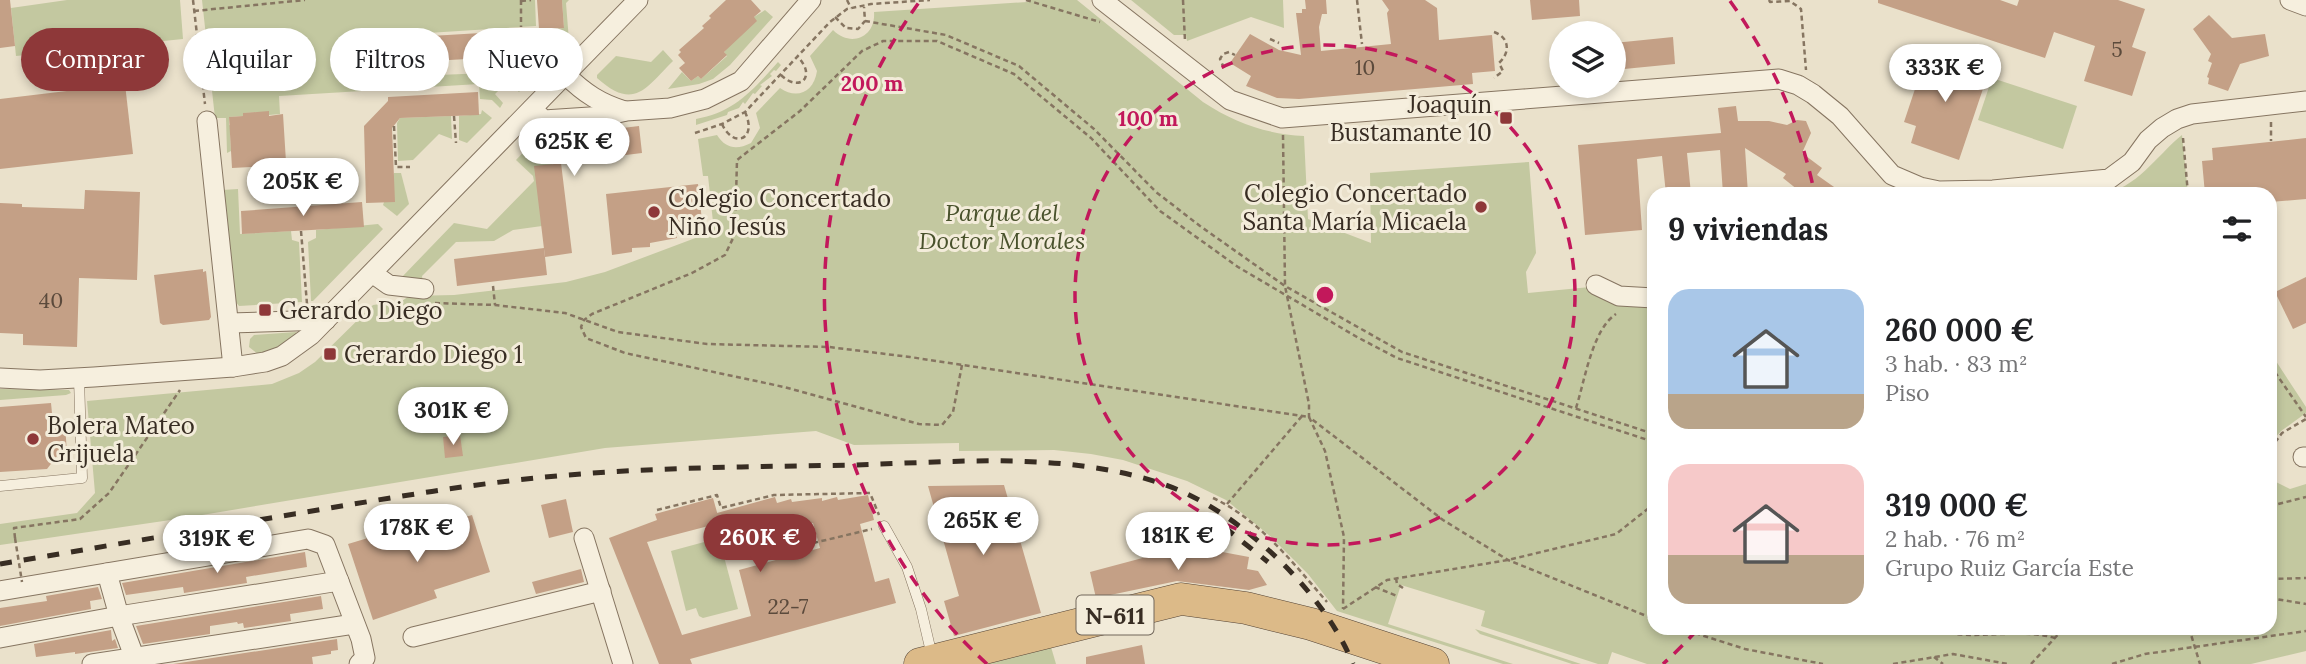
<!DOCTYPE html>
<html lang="es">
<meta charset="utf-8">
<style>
:root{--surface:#fff;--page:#f2f2f2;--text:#202124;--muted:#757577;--accent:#8e3839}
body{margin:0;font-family:Lora,serif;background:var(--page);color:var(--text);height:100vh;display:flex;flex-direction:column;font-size:26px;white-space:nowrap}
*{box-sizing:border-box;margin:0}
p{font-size:23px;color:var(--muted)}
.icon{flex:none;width:38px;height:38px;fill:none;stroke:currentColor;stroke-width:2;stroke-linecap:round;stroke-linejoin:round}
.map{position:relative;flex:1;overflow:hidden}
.drawer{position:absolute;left:1647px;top:187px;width:630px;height:448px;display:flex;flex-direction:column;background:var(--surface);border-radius:21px;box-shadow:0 4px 10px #0003}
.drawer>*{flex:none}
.banner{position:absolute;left:21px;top:28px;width:665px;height:63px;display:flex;gap:14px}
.controls{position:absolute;left:1549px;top:21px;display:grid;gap:14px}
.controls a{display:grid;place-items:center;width:77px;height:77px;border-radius:50%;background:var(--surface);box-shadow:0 4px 10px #0003;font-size:35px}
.price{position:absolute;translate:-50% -60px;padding:0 16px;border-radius:24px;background:#fff;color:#222;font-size:23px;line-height:46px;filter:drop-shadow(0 2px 4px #0008)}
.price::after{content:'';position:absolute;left:50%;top:42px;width:21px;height:16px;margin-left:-10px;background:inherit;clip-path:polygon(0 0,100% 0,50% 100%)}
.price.on{background:var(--accent);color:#fff}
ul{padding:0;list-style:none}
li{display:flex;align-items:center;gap:21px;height:175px;padding:0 21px}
li span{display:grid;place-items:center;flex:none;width:196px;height:140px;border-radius:21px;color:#555}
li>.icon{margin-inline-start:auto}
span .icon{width:84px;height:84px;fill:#fffc;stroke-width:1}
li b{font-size:30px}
h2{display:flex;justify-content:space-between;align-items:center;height:84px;padding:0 21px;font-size:30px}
.tag{padding:0 24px;border-radius:32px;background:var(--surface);box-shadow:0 4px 10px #0003;font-size:24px;line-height:63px}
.tag.on{background:var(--accent);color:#fff}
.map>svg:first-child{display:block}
.green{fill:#c3c8a0}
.building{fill:#c4a086}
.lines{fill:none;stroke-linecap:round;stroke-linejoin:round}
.service-casing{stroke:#867561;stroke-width:11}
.minor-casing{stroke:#867561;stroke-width:21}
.trunk-casing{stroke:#544335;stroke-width:33}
.path{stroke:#867561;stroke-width:2.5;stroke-dasharray:5 3.5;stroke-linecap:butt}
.service{stroke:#f6efde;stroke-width:10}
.minor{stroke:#f6efde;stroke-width:19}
.trunk{stroke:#dcba88;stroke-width:32}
.rail{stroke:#382d23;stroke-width:5;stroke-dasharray:12 12;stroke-linecap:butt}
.path-bridge{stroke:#867561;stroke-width:2.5;stroke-dasharray:5 3.5;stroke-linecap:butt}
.ring{fill:none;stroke:#c2185b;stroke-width:3.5;stroke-dasharray:12 9}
.poi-dot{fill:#8e3839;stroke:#f3ecda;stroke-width:2.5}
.labels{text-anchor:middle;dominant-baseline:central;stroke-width:6;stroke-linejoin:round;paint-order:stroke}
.number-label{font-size:21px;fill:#5b4a3c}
.shield{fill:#f3ecda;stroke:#70665a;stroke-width:2}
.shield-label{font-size:23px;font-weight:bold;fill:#382d23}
.poi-label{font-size:24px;fill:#382d23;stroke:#f3ecda;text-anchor:start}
.park-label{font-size:24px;font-style:italic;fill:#49522c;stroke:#f3ecda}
.centre{fill:#c2185b;stroke:#f3ecda;stroke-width:3.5}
.ring-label{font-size:21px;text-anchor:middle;font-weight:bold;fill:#c2185b;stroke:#f3ecda;stroke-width:6;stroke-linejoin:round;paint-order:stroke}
</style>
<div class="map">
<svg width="2306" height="664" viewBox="0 0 2306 664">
<rect width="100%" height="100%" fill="#eae1cb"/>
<g class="green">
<polygon points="67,0 180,0 183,39 16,56 11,8"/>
<polygon points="202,0 535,0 536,26 412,34 415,76 511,72 518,65 540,64 542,67 519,92 508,81 495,94 503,103 500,108 492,100 480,99 479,84 279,96 280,114 269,115 269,112 243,113 243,116 229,117 229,125 233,126 230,132 231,151 227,153 226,118 215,118"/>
<polygon points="562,0 569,0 566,3 569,41 555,54 554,37 560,35 553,29 564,28"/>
<path d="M 1028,0 L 1077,0 L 1203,102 C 1235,123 1266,134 1304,136 L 1308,219 L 1371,243 L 1370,173 L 1529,162 L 1536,253 L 1526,272 L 1528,293 L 1590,287 L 1652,304 L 1654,628 L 2270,628 L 2270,479 L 2290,489 L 2306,484 L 2306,651 L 2251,664 L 1647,664 L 1612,652 L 1608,664 L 1598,664 L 1481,626 L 1485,611 L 1401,585 L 1388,624 L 1513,664 L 1503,664 L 1337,611 L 1308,574 L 1270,536 L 1226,500 L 1187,481 L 1123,460 L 1091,454 L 1054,450 L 959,451 L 959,443 L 854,445 L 816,431 L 605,448 L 184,518 L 0,545 L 0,524 L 77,513 L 95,493 L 87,401 L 272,384 L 299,373 L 315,362 L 373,305 L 402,301 L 409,296 L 454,295 L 566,282 L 605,272 L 714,231 L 708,176 L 703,176 L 698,139 L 717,135 C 726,149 737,150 751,143 L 760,128 L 756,113 L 780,88 C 797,100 814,92 817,71 L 810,56 L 833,30 C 851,48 876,37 874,12 L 1027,2 Z"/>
<polygon points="1131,0 1283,0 1284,28 1251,17 1187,41 1186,35 1174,35"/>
<polygon points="765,10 773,17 730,65 713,79 699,84 668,89 682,72 691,81 698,76 701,79 727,56 724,52 754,17"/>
<path d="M 663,50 L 673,61 C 645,89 634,111 597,78 L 597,75 L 616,56 L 651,62 Z"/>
<path d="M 778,62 L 781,65 L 776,71 L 774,70 L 770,74 L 772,76 L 760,85 L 762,86 L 755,94 L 753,93 L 745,104 L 743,102 L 739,108 L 728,112 L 727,115 L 696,125 L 696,119 C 734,113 754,89 778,62 Z"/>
<polygon points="1992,78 2077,106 2063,149 1978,120"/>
<polygon points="482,110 492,118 467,143 459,140 459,116 481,114"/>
<polygon points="451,116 452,139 439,134 413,160 398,161 397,123 400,118"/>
<path d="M 2182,135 L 2188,194 L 2101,194 C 2137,189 2156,156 2182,135 Z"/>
<polygon points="549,137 552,164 542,226 513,230 494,241 456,242 422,276 423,283 401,278 454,223 487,229 534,181 533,176 516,160 536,139"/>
<polygon points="394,173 401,173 409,204 397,216 383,205"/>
<polygon points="238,189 240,234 291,231 292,240 299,242 302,302 239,306 235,301 222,190"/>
<polygon points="378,224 383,229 313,301 311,301 308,242 316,238 316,230"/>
<path d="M 296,332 L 298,335 C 286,343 273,350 258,354 L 249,347 L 250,339 L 254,335 Z"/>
<polygon points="2270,352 2306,407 2306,413 2281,431 2270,444"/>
<polygon points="0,389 69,390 71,393 66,395 0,400"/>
<polygon points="719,538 738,609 703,618 699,616 696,608 686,611 671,551"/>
<polygon points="1475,629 1581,664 1572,664 1480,634"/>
<polygon points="1051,647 1056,664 986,664"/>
</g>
<g class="building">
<polygon points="0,0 10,0 15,46 0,48"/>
<polygon points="537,0 562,0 564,28 549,29 551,54 415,62 414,37 548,29 539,29"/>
<polygon points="726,0 751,0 761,11 754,17 757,21 724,52 727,55 701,79 698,76 691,81 679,68 685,63 678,55 681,52 679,50 704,28 702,26 711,18 709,16"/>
<polygon points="1305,0 1326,0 1327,14 1322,14 1319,27 1321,51 1391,44 1387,13 1389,10 1382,0 1425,0 1437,8 1439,40 1492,35 1495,71 1472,73 1473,84 1299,99 1277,98 1246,86 1251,76 1230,63 1250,34 1279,50 1301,55 1296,13 1302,13 1302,9 1306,9"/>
<polygon points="1530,0 1579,0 1580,16 1532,20"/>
<polygon points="1878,0 2000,0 2017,6 2019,0 2118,0 2145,9 2132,47 2146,52 2132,96 2084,81 2095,46 2054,32 2045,58 1878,3"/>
<polygon points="2209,15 2232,38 2265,34 2269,56 2240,64 2228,91 2208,84 2209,78 2207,77 2212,63 2208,61 2211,54 2193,29"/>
<polygon points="1673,37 1675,64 1614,70 1614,43"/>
<polygon points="1928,50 1989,71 1959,160 1911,143 1916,126 1904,122"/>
<polygon points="125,84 133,154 0,169 0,99"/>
<polygon points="478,92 479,115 400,118 392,128 395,202 366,203 364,126 388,101 388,97"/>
<polygon points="1736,106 1738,121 1769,121 1787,125 1797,120 1806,121 1811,133 1802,153 1822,168 1817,175 1844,194 1803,194 1783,178 1786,174 1745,148 1748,194 1723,194 1720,150 1687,153 1691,194 1666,194 1662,156 1637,159 1642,230 1585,235 1578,145 1721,133 1718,108"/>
<polygon points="269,111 269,116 283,114 286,162 268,163 268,166 232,168 229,117 243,116 243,113"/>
<polygon points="639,126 642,153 561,163 572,253 545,257 534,166 554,164 552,164 549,137"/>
<polygon points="2306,138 2306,199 2270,202 2270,194 2205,194 2202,161 2213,160 2212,148"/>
<polygon points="698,184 703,230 676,234 677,238 650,243 650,247 632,248 632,252 612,255 606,194"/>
<polygon points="85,190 140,192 137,280 79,278 77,347 23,345 23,334 0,333 0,203 22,204 22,207 84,209"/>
<polygon points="362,202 364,227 242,234 241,211"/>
<polygon points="544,248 547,275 457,286 454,259"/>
<polygon points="203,269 203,272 206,271 211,317 209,320 163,325 160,323 154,275"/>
<polygon points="2306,277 2306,323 2293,329 2275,292"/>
<polygon points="51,403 53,423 65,422 67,455 57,456 47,469 0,472 0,407"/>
<polygon points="460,435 463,456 445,458 443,437"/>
<polygon points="1004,485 1041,613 954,636 944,601 959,596 928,486"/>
<polygon points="868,495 874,520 860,524 875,582 889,578 896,603 690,659 692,664 659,664 609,538 657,520 655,514 713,498 720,523 647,542 682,635 751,616 739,570 820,548 813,523 783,528 782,522 724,538 717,513 775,497 777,503 791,499 792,502 822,498 822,501 837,497 838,500"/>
<polygon points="566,499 573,532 549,538 541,505"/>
<polygon points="472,515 490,572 434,590 437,598 373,620 348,544 388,532 389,536 414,528 416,532"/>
<polygon points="1201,548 1249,557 1247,569 1258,571 1267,585 1249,590 1177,581 1096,598 1090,572 1165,552"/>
<polygon points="305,552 307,567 246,577 247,583 184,593 183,587 126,595 122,583"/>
<polygon points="581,569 584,582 536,594 532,582"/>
<polygon points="98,587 102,599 90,601 91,609 0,626 0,608 47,601 46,596"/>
<polygon points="321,596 323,609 290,614 291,621 244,628 243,623 238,624 237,622 210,626 210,634 143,644 136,626"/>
<polygon points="111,630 112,641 115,639 118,648 75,654 75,652 36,657 34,644"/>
<polygon points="337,639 338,650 331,651 331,654 312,657 313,664 173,664"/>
<polygon points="1142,645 1145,664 1086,664 1086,657"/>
</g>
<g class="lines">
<g class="service-casing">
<g id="service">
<polyline points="0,486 82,478 79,378"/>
<polyline points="884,526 907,567 921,609 932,656"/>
</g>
</g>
<g class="minor-casing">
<g id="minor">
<polyline points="1102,0 1230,100 1282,118 1779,79 1798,85 1813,94 1840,116 1892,175 1920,187 1939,191 1993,190 2109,179 2132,162 2148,140 2162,128 2177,119 2192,114 2306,101"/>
<polyline points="2290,0 2306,6"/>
<path d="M 566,75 C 584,93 601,104 625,111"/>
<polyline points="532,109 544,120 605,116 626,111 670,108 705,99 741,81 811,0"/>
<polyline points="207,121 233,367"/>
<polyline points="372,273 389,285 424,289"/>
<polyline points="1596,285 1619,296 1654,298"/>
<polyline points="230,323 326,320"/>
<polyline points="0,378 40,380 94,377 233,367 265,362 282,356 311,335 638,0"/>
<polyline points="2303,457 2306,457"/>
<polyline points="584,538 623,664"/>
<polyline points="107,573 119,616 137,664"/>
<polyline points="0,591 308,539 325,545 361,639 365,658 359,664"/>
<polyline points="413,637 601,591"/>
<polyline points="0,638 119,616 339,581"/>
<polyline points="92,664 354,624"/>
</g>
</g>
<g class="trunk-casing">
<polyline id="trunk" points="920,664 1181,599 1246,608 1311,624 1433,664"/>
</g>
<g class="path">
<polyline points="193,0 205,104"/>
<polyline points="521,0 521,27"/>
<polyline points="847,0 851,8"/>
<polyline points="1026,0 1100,22"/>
<polyline points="1183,0 1185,41"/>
<polyline points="1357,0 1362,44"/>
<polyline points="1769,0 1770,2 1790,1 1801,9 1806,70"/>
<polyline points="521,1 531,0"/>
<polyline points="194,11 305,0"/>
<polyline points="835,17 846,28 858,29 865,21 864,7"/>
<polyline points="865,21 946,35 1019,66 1094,129 1156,192 1200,226 1285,286 1402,352 1654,434"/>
<path d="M 1494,32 C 1509,37 1511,52 1499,63 L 1503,71 L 1494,78"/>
<polyline points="1270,39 1279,43"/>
<polyline points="548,58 553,54 551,36 558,35 557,33 551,33 551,29"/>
<polyline points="1224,68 1220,59 1223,54 1229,52 1235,55"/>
<path d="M 781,75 C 799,93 817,77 798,57"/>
<polyline points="454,116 456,143"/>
<polyline points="2271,122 2271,141"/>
<path d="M 722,124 C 733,149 758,140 745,112"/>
<polyline points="394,126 396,167 410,167"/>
<polyline points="695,133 722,124 745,112 830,22 847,9 871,4 930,0"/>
<polyline points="1283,135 1285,286 1309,404 1309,417 1443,520 1508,560 1654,619"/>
<polyline points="2183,138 2188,194"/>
<polyline points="301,231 307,304"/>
<polyline points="493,286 495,305"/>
<polyline points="435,303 495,305 565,313 618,332 707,344 829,347 910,357 1309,417 1325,451 1344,537 1343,609"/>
<polyline points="962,365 953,412 942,425 919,424 784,387 625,353 586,338 581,327 584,320 592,314 692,273 725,255 735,234 737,160 800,111 862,51 883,41 937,41 1014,74 1091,138 1160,211 1238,267 1357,337 1397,358 1654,442"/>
<polyline points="2270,365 2306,417"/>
<path d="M 1576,408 C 1585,380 1592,330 1616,314"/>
<polyline points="2270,449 2282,433 2306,419"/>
<path d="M 1213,498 C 1259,519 1294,564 1327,602"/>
<polyline points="1227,504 1302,416"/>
<polyline points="2270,506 2306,497"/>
<polyline points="657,510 717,495 721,508 774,495 870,493 879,515"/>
<polyline points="15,538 14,528 80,519 109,493 180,390"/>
<polyline points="723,554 782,539 784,550 872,529"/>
<polyline points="1396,578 1397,584 1403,588"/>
<polyline points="2270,579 2306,578"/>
<polyline points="1375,587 1397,596"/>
<polyline points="2270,598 2306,604"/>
<polyline points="1343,609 1387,580 1508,560 1616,534 1654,504"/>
<polyline points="1679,628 1745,649 1823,664"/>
<polyline points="2189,628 2200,664"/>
<path d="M 1949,633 C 1984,639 2020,628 2055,638"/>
<polyline points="1934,657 1943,664"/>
<polyline points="1893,664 1953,654 2008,664"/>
<polyline points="2031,664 2064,628"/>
<polyline points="2112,664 2145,654 2306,631"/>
</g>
<use href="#service" class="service"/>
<use href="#minor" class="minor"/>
<use href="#trunk" class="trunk"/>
<g class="rail">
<polyline points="1224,527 1268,562"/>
<path d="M 0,564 C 100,547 200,530 300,513 C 378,500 457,486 536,478 C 641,467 748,467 854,465 C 956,462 1065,451 1163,484 C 1237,509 1324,591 1353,664"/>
</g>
<polyline class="path-bridge" points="15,538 22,582"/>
</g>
<g class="ring">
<circle cx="1325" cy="295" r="250"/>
<path d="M1697 630A500 500 0 0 1 1663 664M987 664A500 500 0 0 1 920 1M1730 1A500 500 0 0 1 1814 191"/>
</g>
<g class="poi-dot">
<rect x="1499" y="111" width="14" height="14" rx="3.5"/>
<circle cx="1481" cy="207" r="7"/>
<circle cx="654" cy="212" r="7"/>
<rect x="258" y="303" width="14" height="14" rx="3.5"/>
<rect x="323" y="347" width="14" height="14" rx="3.5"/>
<circle cx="33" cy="439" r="7"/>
</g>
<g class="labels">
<g class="number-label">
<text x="2117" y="49">5</text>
<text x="1365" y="67">10</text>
<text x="51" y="300">40</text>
<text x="788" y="606">22-7</text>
</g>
<rect class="shield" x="1076.5" y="595.5" width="77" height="39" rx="5"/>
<g class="shield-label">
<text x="1115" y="615">N-611</text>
</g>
<g class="poi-label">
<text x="1492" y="104" text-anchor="end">Joaquín<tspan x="1492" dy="28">Bustamante 10</tspan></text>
<text x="1467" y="193" text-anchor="end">Colegio Concertado<tspan x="1467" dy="28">Santa María Micaela</tspan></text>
<text x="668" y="198">Colegio Concertado<tspan x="668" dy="28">Niño Jesús</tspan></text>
<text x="279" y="310">Gerardo Diego</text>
<text x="344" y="354">Gerardo Diego 1</text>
<text x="47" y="425">Bolera Mateo<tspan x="47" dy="28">Grijuela</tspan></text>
</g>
<g class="park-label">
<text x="1002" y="212">Parque del<tspan x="1002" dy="28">Doctor Morales</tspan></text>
</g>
</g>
<circle cx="1325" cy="295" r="10" class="centre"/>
<g class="ring-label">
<text x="872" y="91">200 m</text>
<text x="1148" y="126">100 m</text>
</g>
</svg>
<div class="controls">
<a><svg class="icon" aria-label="layers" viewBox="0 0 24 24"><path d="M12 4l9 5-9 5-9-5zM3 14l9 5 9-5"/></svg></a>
</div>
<b class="price" style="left:1945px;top:104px">333K €</b>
<b class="price" style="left:574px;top:178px">625K €</b>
<b class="price" style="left:303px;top:218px">205K €</b>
<b class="price" style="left:453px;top:447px">301K €</b>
<b class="price" style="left:983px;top:557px">265K €</b>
<b class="price" style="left:417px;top:564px">178K €</b>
<b class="price" style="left:1178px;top:572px">181K €</b>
<b class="price on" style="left:760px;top:574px">260K €</b>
<b class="price" style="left:217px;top:575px">319K €</b>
<div class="banner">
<a class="tag on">Comprar</a>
<a class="tag">Alquilar</a>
<a class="tag">Filtros</a>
<a class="tag">Nuevo</a>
</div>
<section class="drawer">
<h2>9 viviendas<svg class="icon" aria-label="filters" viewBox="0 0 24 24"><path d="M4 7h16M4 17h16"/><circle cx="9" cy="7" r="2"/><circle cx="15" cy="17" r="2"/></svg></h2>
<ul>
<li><span style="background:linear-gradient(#a9c7e8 75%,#b9a48a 0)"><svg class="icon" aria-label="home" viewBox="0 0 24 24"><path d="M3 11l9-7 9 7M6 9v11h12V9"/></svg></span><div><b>260 000 €</b><p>3 hab. · 83 m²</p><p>Piso</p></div></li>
<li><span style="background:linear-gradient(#f6c9c9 65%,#b9a48a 0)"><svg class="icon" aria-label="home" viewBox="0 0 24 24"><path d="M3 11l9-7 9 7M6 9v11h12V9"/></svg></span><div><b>319 000 €</b><p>2 hab. · 76 m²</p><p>Grupo Ruiz García Este</p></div></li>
</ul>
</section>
</div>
